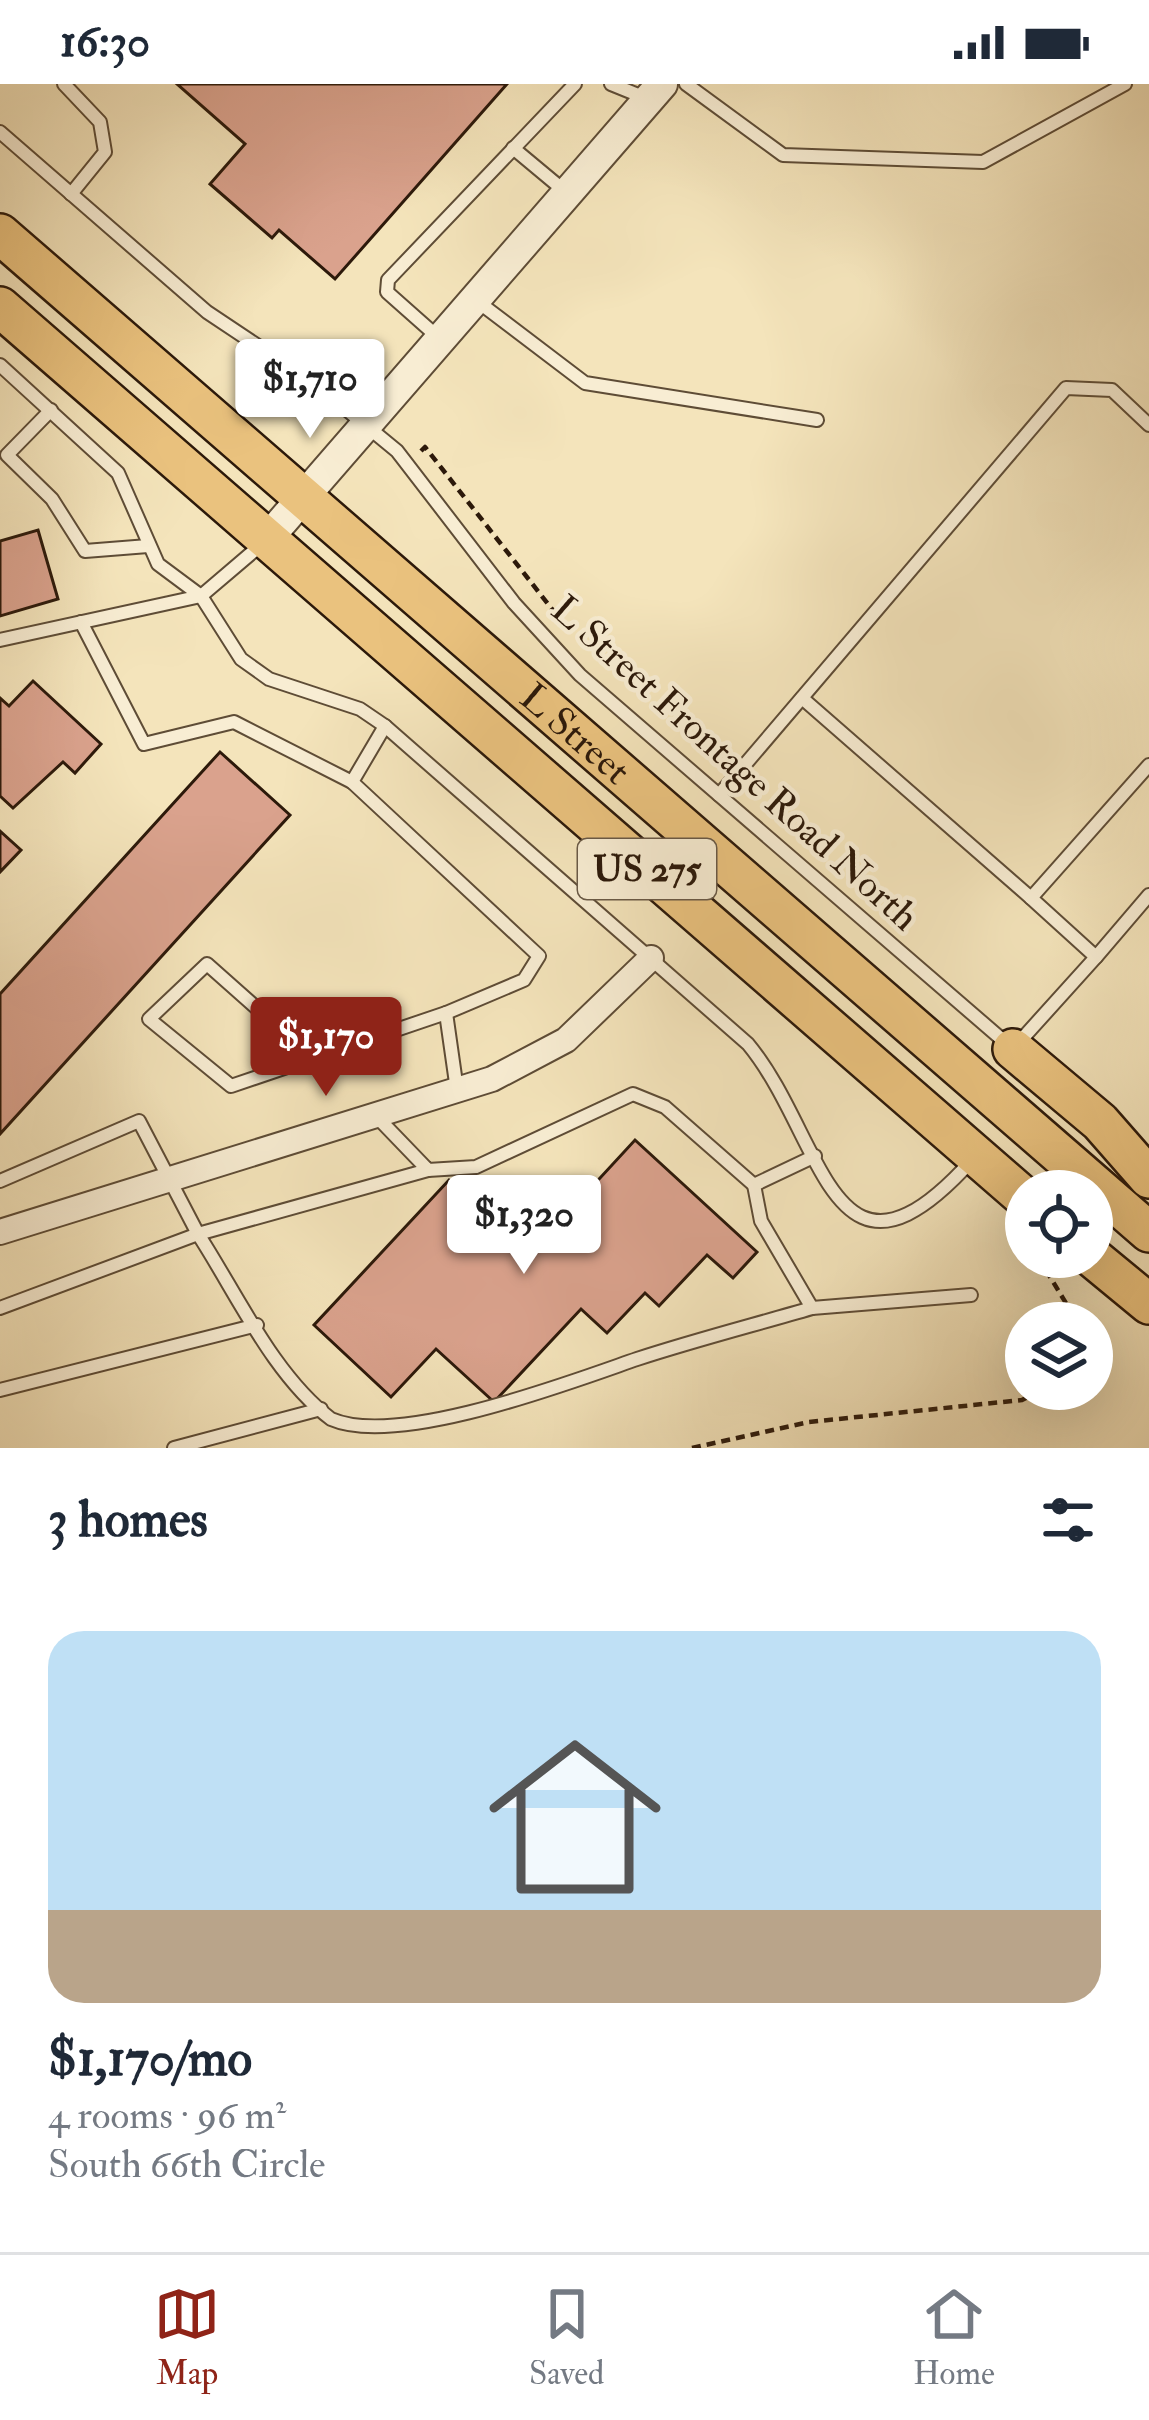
<!DOCTYPE html>
<meta charset="utf-8">
<style>
:root{--surface:#fff;--page:#f6f6f7;--text:#1f2937;--muted:#747a83;--line:#e0e1e3;--accent:#8f2418}
body{margin:0;font-family:"IM FELL Double Pica",serif;background:var(--page);color:var(--text);height:100vh;display:flex;flex-direction:column;font-size:45px;white-space:nowrap}
*{box-sizing:border-box;margin:0}
p{font-size:39px;color:var(--muted)}
.icon{flex:none;width:66px;height:66px;fill:none;stroke:currentColor;stroke-width:2;stroke-linecap:round;stroke-linejoin:round}
.map{position:relative;height:1364px;overflow:hidden}
.sheet{display:flex;flex-direction:column;background:var(--surface);flex:1}
.sheet>*{flex:none}
.controls{position:absolute;left:1005px;top:1086px;display:grid;gap:24px}
.controls a{display:grid;place-items:center;width:108px;height:108px;border-radius:50%;background:var(--surface);box-shadow:0 12px 48px #0002;font-size:60px}
.price{position:absolute;translate:-50% -102px;padding:0 27px;border-radius:12px;background:#fff;color:#222;font-size:39px;line-height:78px;filter:drop-shadow(0 3px 6px #0008)}
.price::after{content:'';position:absolute;left:50%;top:72px;width:36px;height:27px;margin-left:-18px;background:inherit;clip-path:polygon(0 0,100% 0,50% 100%)}
.price.current{background:var(--accent);color:#fff}
ul{padding:0;list-style:none}
li{display:grid;align-content:center;gap:24px;height:636px;padding:0 48px}
li+li{border-top:3px solid var(--line)}
li span{display:grid;place-items:center;height:372px;border-radius:36px;color:#555}
li>.icon{margin-inline-start:auto}
span .icon{width:216px;height:216px;fill:#fffc;stroke-width:1}
li b{font-size:51px}
h2{display:flex;justify-content:space-between;align-items:center;height:144px;padding:0 48px;font-size:51px}
.status{display:flex;justify-content:space-between;align-items:center;height:84px;padding:0 60px;background:var(--surface);direction:ltr}
.status svg{height:33px;fill:currentColor}
.tabs{display:flex;justify-content:space-around;align-items:center;height:168px;border-top:3px solid var(--line);background:var(--surface);font-size:33px;color:var(--muted)}
.tabs a{display:grid;justify-items:center;gap:6px}
.tabs .current{color:var(--accent)}
.map>svg:first-child{display:block}
.building{fill:#daa28d;stroke:#2c190a;stroke-width:3}
.lines{fill:none;stroke-linecap:round;stroke-linejoin:round}
.service-casing{stroke:#5e4c36;stroke-width:16}
.minor-casing{stroke:#5e4c36;stroke-width:28}
.tertiary-casing{stroke:#5e4c36;stroke-width:34}
.primary-casing{stroke:#2c190a;stroke-width:44}
.path{stroke:#2c190a;stroke-width:4.5;stroke-dasharray:9 6;stroke-linecap:butt}
.service{stroke:#f8edd3;stroke-width:12}
.minor{stroke:#f8edd3;stroke-width:24}
.tertiary{stroke:#f8edd3;stroke-width:30}
.primary{stroke:#eac27e;stroke-width:39}
.labels{text-anchor:middle;dominant-baseline:central;stroke-width:9;stroke-linejoin:round;paint-order:stroke}
.shield{fill:#f8edd3;stroke:#695946;stroke-width:3}
.shield-label{font-size:36px;font-weight:bold;fill:#2c190a}
.street-label{font-size:39px;fill:#2c190a;stroke:#f8edd3}
</style>
<div class="status"><b>16:30</b><svg viewBox="0 0 49 12"><path d="M0 12V9h3v3zM5 12V6h3v6zM10 12V3h3v9zM15 12V0h3v12zM26 1h20v11H26zM47 4h2v5h-2z"/></svg></div>
<div class="map">
<svg width="1149" height="1364" viewBox="0 0 1149 1364">
<rect width="100%" height="100%" fill="#f4e4bb"/>
<filter id="stains"><feTurbulence type="fractalNoise" baseFrequency=".00167" numOctaves="4"/><feColorMatrix values="0 0 0 0 .2 0 0 0 0 .09 0 0 0 0 .02 0 0 0 .5 -.17"/></filter>
<radialGradient id="worn" r=".72"><stop offset=".6" stop-color="#630" stop-opacity="0"/><stop offset="1" stop-color="#630" stop-opacity=".3"/></radialGradient>
<g class="building">
<polygon points="177,0 507,0 335,195 279,146 272,154 210,100 245,60"/>
<polygon points="38,446 58,515 0,532 0,457"/>
<polygon points="33,597 101,660 75,689 63,678 13,724 0,712 0,614 9,622"/>
<polygon points="220,668 290,731 0,1050 0,910"/>
<polygon points="0,747 21,766 0,788"/>
<polygon points="635,1056 757,1168 733,1194 707,1171 659,1222 645,1209 607,1249 581,1225 494,1318 436,1265 391,1313 314,1241 449,1096 530,1170"/>
</g>
<g class="lines">
<g class="service-casing">
<g id="service">
<polyline points="64,0 100,38 105,68 71,110"/>
<polyline points="611,0 648,15"/>
<polyline points="686,0 783,71 983,78 1125,0"/>
<polyline points="0,48 207,228 318,302 397,367 514,519 580,591 1013,965 1096,873 1031,814"/>
<polyline points="513,64 567,109"/>
<polyline points="477,217 585,299 817,336"/>
<polyline points="440,255 387,208 388,196 575,0"/>
<path d="M 0,281 L 118,389 L 158,480 L 201,512 L 241,575 L 269,595 L 360,625 L 385,642 L 748,960 C 825,1053 832,1231 972,1076"/>
<polyline points="51,326 7,371 52,415 85,467 148,462"/>
<polyline points="81,538 144,660 234,638 352,698"/>
<polyline points="0,556 201,512 262,460"/>
<polyline points="802,614 1031,814 1149,681"/>
<polyline points="385,642 352,698 539,872 524,896 446,929 457,1006"/>
<polyline points="719,711 1066,304 1112,306 1149,341"/>
<polyline points="1096,873 1149,811"/>
<polyline points="313,974 207,880 149,935 231,1002 446,929"/>
<polyline points="376,1032 428,1086 476,1083 633,1010 665,1023 754,1101 815,1072"/>
<polyline points="0,1097 139,1037 198,1150 428,1086"/>
<path d="M 0,1224 L 198,1150 C 237,1210 273,1291 331,1335 C 397,1364 568,1299 637,1275 C 695,1256 754,1241 812,1224 L 761,1137 L 754,1101"/>
<polyline points="812,1224 971,1211"/>
<polyline points="0,1306 257,1241"/>
<polyline points="174,1364 321,1325"/>
</g>
</g>
<g class="minor-casing">
<polyline id="minor" points="0,1148 492,995 566,956 651,874"/>
</g>
<g class="tertiary-casing">
<polyline id="tertiary" points="267,455 662,0"/>
</g>
<g class="primary-casing">
<g id="primary">
<path id="s1" d="M 0,150 L 1149,1148"/>
<polyline points="0,223 1026,1115"/>
<polyline points="1013,965 1100,1038 1149,1094"/>
<polyline points="1092,1173 1149,1220"/>
</g>
</g>
<g class="path">
<polyline points="421,367 425,363 559,534"/>
<polyline points="1038,1173 1078,1239"/>
<polyline points="692,1364 809,1338 1022,1316 1043,1305"/>
</g>
<use href="#service" class="service"/>
<use href="#minor" class="minor"/>
<use href="#tertiary" class="tertiary"/>
<use href="#primary" class="primary"/>
</g>
<g class="labels">
<rect class="shield" x="578" y="755" width="138" height="60" rx="9"/>
<g class="shield-label">
<text x="647" y="785">US 275</text>
</g>
<g class="street-label">
<text stroke="none"><textPath href="#s1" startOffset="762">L Street</textPath></text>
<text transform="translate(735 679) rotate(42)">L Street Frontage Road North</text>
</g>
</g>
<rect width="100%" height="100%" filter="url(#stains)"/>
<rect width="100%" height="100%" fill="url(#worn)"/>
</svg>
<div class="controls">
<a><svg class="icon" aria-label="locate" viewBox="0 0 24 24"><circle cx="12" cy="12" r="6"/><path d="M12 2v4M12 18v4M2 12h4M18 12h4"/></svg></a>
<a><svg class="icon" aria-label="layers" viewBox="0 0 24 24"><path d="M12 4l9 5-9 5-9-5zM3 14l9 5 9-5"/></svg></a>
</div>
<b class="price" style="left:310px;top:357px">$1,710</b>
<b class="price current" style="left:326px;top:1015px">$1,170</b>
<b class="price" style="left:524px;top:1193px">$1,320</b>
</div>
<section class="sheet">
<h2>3 homes<svg class="icon" aria-label="filters" viewBox="0 0 24 24"><path d="M4 7h16M4 17h16"/><circle cx="9" cy="7" r="2"/><circle cx="15" cy="17" r="2"/></svg></h2>
<ul>
<li><span style="background:linear-gradient(#bfe0f5 75%,#b9a48a 0)"><svg class="icon" aria-label="home" viewBox="0 0 24 24"><path d="M3 11l9-7 9 7M6 9v11h12V9"/></svg></span><div><b>$1,170/mo</b><p>4 rooms · 96 m²</p><p>South 66th Circle</p></div></li>
</ul>
</section>
<nav class="tabs">
<a class="current"><svg class="icon" aria-label="map" viewBox="0 0 24 24"><path d="M3 6l6-2 6 2 6-2v14l-6 2-6-2-6 2zM9 4v14M15 6v14"/></svg>Map</a>
<a><svg class="icon" aria-label="saved" viewBox="0 0 24 24"><path d="M7 4h10v16l-5-4-5 4z"/></svg>Saved</a>
<a><svg class="icon" aria-label="home" viewBox="0 0 24 24"><path d="M3 11l9-7 9 7M6 9v11h12V9"/></svg>Home</a>
</nav>
